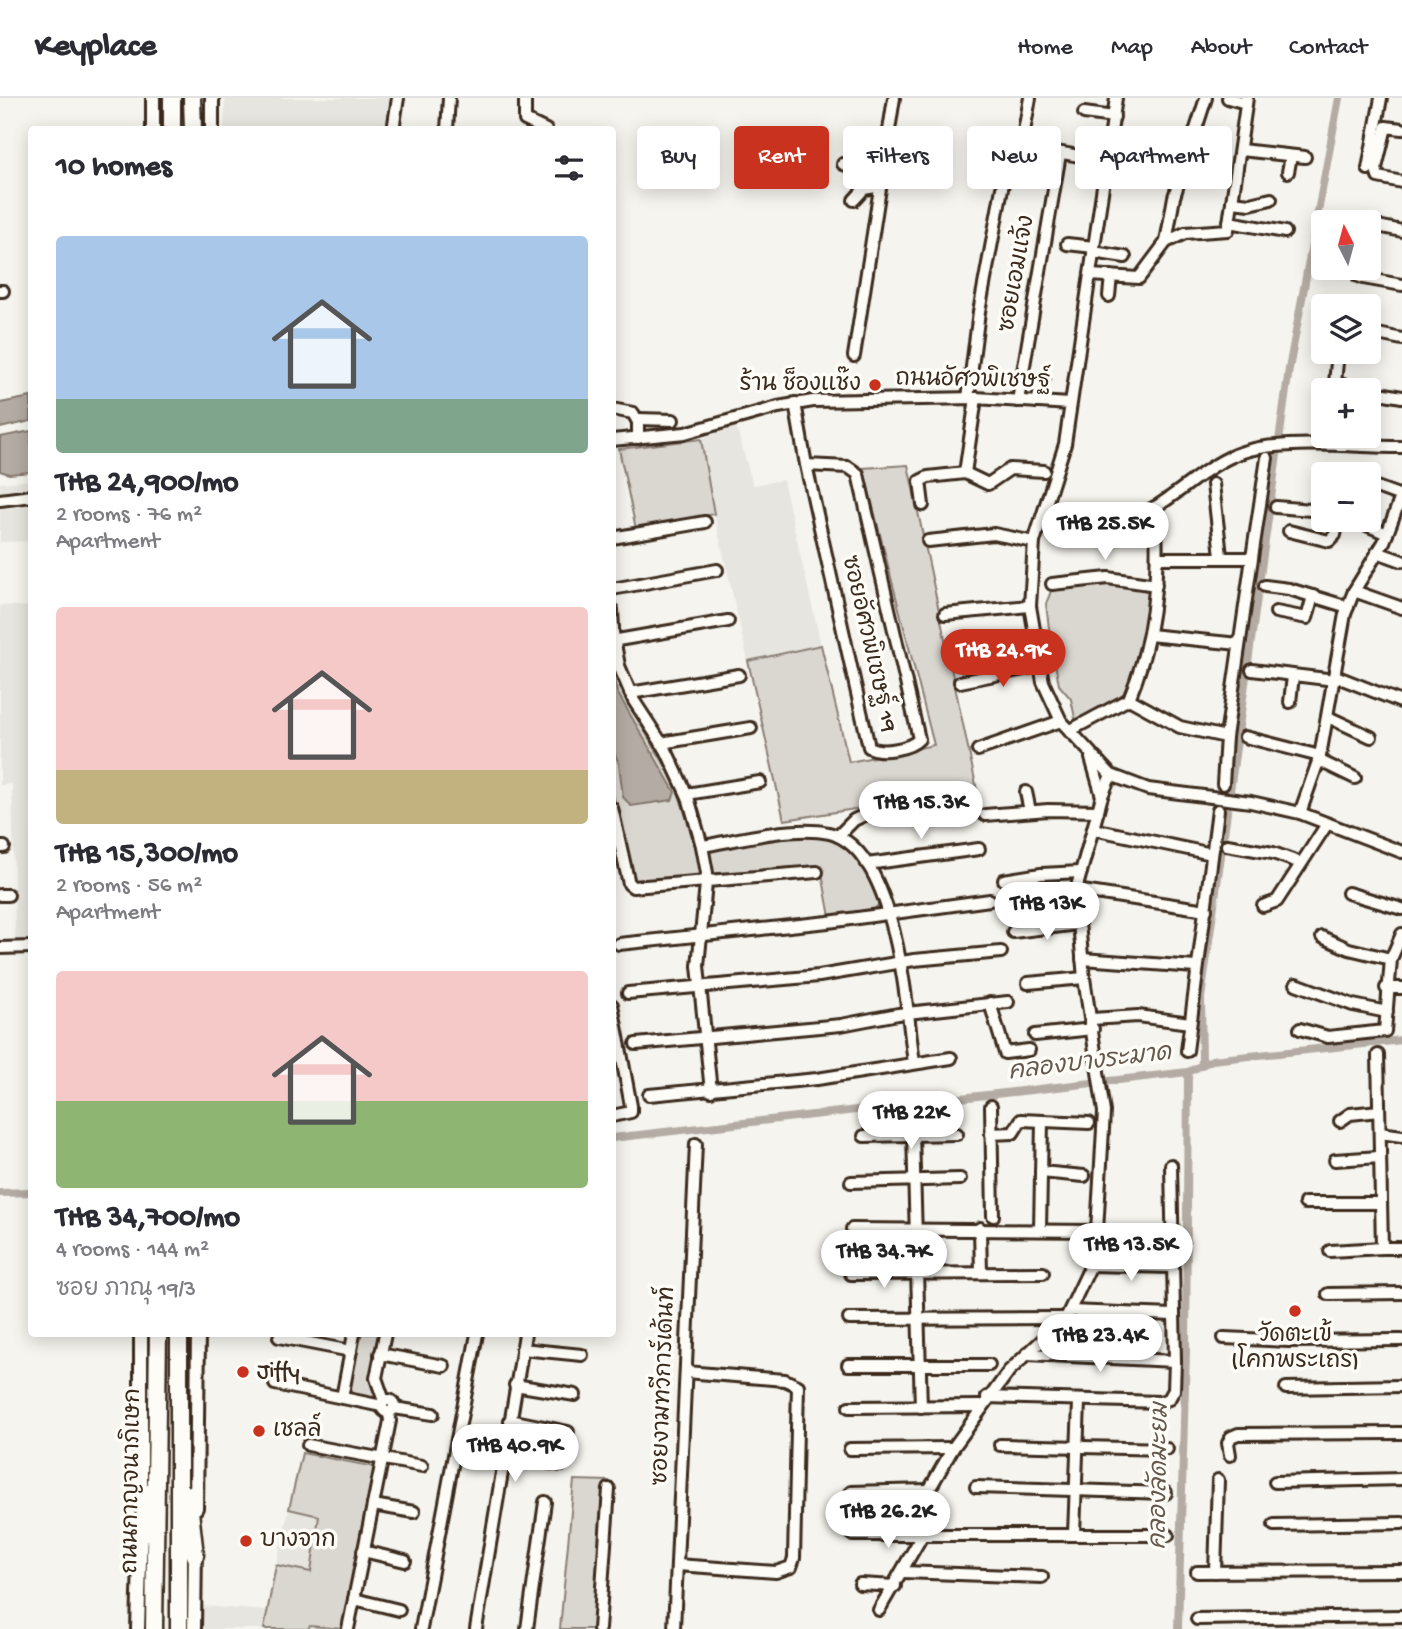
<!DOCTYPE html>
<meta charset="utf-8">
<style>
:root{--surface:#fff;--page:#f7f7f7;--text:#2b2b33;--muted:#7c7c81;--line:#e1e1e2;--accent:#c8321e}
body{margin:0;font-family:"Gochi Hand","Playpen Sans Thai",sans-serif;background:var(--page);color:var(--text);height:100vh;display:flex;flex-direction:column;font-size:26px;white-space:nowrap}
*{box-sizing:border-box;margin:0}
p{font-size:23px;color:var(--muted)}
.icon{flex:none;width:38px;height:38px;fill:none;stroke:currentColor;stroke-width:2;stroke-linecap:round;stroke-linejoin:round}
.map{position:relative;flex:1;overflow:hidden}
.panel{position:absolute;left:28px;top:28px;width:588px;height:1211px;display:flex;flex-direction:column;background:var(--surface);border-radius:7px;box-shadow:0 4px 18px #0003}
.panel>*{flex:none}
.top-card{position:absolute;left:637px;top:28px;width:660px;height:63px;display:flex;gap:14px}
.needle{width:46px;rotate:354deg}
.buttons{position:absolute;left:1311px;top:112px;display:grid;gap:14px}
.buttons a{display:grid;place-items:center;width:70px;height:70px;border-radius:7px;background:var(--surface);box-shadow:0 4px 18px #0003;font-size:35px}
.price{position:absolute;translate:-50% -60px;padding:0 16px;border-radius:24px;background:#fff;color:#222;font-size:23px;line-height:46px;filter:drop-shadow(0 2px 4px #0008)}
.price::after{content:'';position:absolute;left:50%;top:42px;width:21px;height:16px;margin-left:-10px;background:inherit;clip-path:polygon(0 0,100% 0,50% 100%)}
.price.current{background:var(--accent);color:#fff}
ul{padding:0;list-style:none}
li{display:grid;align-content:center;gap:14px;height:371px;padding:0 28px}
li span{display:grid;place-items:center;height:217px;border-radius:7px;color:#555}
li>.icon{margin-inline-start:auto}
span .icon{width:126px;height:126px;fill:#fffc;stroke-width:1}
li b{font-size:30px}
h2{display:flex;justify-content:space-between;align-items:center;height:84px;padding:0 28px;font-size:30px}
.chip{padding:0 24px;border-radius:7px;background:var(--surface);box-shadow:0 4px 18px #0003;font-size:24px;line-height:63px}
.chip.current{background:var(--accent);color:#fff}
header{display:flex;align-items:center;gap:42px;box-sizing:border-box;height:98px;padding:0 35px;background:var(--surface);border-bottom:2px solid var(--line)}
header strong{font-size:33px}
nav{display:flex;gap:38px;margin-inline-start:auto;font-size:24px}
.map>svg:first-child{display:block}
.built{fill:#e7e5df}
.green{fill:#dad6d0;stroke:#8a8077;stroke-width:2}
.water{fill:#b4aca4;stroke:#84786e;stroke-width:2}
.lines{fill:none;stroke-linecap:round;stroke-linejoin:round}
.canal{stroke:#b4aca4;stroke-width:8}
.minor-casing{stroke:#3b2a1e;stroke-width:16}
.major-casing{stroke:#3b2a1e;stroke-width:18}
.highway-casing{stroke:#3b2a1e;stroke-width:21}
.minor{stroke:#fdfcf7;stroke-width:10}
.major{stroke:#fdfcf7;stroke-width:12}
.highway{stroke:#fdfcf7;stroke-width:16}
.poi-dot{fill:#c8321e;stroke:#fdfcf7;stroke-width:2.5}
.labels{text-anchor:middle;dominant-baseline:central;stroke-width:7;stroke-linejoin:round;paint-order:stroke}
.street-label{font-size:23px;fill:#3b2a1e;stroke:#fdfcf7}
.poi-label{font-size:23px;fill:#3b2a1e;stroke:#fdfcf7;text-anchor:start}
.water-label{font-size:24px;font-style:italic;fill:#65584d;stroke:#fdfcf7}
</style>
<header>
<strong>Keyplace</strong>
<nav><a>Home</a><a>Map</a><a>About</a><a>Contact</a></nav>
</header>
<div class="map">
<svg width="1402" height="1531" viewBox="0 0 1402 1531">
<rect width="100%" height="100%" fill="#f5f4ee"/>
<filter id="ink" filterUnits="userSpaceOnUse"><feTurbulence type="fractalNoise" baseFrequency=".0143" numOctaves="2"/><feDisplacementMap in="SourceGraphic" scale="14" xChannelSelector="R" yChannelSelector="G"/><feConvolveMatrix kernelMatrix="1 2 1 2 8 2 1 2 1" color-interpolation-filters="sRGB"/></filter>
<g filter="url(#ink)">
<g class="built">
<polygon points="225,0 391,0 385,31 224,32"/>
<polygon points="736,328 753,387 783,382 821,547 748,563 714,416 701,341"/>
<polygon points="31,382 31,395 0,399 0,385"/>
<polygon points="31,407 31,443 0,444 0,411"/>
<polygon points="0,507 31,509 31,843 15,843 12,686 0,687"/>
<polygon points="289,1411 320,1418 310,1475 276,1467"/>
<polygon points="202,1508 267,1513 264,1531 202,1531"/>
</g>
<g class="green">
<polygon points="701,341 714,416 636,431 619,351"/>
<polygon points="908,367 977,692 784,722 748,563 821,547 849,664 934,647 863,370"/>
<polygon points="1086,483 1153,488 1133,600 1076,625 1071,601 1059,587 1050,538 1046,506 1053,488"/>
<path d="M 612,561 L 625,600 L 675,684 L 697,754 C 732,749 818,726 846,745 C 865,757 872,786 879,806 L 873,813 L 830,819 L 821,770 L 633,785 L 613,695 Z"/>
<polygon points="358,1236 385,1236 375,1301 370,1303 347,1298"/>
<polygon points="302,1355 375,1369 343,1531 310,1528 308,1531 264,1531 276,1467 311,1474 319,1418 289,1411"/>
<polygon points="574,1382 609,1383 594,1531 560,1531"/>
</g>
<g class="water">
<polygon points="31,299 31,323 0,330 0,305"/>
<polygon points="31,333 31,374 9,376 0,373 0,339"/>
<polygon points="613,577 617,594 675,694 672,702 631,708 623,699 619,666 613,651"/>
</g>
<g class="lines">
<g class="canal">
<polyline points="1202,965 1201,900 1289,271 1339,0"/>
<polyline points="612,1040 1188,974 1212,962 1402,942"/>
<polyline points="0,1095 32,1094"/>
<polyline points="1178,1531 1186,1253 1188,974"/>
</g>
<g class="minor-casing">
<g id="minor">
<polyline points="525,0 525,22 546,32"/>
<polyline points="1030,0 1023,39 1029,49 1107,63"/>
<polyline points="1116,0 1065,346 1034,444 1030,508 1043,584 1061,623 1111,677 1148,691 1251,704 1300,715 1402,754"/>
<polyline points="1228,0 1246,5"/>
<polyline points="1084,15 1114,19"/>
<polyline points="1402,31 1386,29 1376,70 1378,79 1402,84"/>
<polyline points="393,32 398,0"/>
<polyline points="447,32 449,0"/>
<polyline points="997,41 1024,43"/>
<polyline points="1241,52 1305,59"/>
<polyline points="843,66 882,79"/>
<polyline points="1368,71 1381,0"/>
<polyline points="1288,74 1291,58"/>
<polyline points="854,102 864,91 881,88"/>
<polyline points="1232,104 1250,106 1271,101"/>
<polyline points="1229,124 1285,134"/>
<polyline points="1368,126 1402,133"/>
<polyline points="1166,144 1174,99 1206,0"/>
<polyline points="1067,146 1094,149"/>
<polyline points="1093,154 1125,159"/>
<polyline points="1355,170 1358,178 1363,180 1402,187"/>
<polyline points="1090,177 1139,180 1166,144 1185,135 1228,132 1247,0"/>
<polyline points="0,193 3,193"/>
<polyline points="1109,198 1111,178"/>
<polyline points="1368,234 1402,241"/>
<polyline points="1338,254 1335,285 1363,292"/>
<polyline points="854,258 894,0"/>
<polyline points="1368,293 1402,299"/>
<polyline points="968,300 979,214 1003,85"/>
<polyline points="1018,303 1060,56"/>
<polyline points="1037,304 1044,280"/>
<path d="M 795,305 L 806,367 L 869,649 C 881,656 910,651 919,641 L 858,376 L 848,369 L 806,367"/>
<polyline points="612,311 633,315 638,324 638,340"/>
<polyline points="638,321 673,322"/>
<polyline points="612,342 685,335 778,309 813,303 976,300 1070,306"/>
<polyline points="965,375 976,300"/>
<polyline points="1213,386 1221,458"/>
<polyline points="1368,386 1401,398"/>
<polyline points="0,402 32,398"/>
<polyline points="923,407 920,383 928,379 965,375 988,386 1010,371 1044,373"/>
<path d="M 1155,409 C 1160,475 1155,540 1129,601 L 1180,629 L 1226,639"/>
<polyline points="1276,409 1323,413"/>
<path d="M 1042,421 C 1079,422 1124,428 1157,408 C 1185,391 1211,364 1243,354 C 1282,341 1359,349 1402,349"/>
<polyline points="1355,422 1387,436"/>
<polyline points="1289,433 1329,443 1335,437 1338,422"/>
<polyline points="612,440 705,424"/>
<polyline points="928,443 994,436 1034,444"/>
<polyline points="1377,454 1402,463"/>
<polyline points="1158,460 1252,460 1226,639 1223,686"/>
<polyline points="1252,460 1267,360"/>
<polyline points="1052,486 1108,480 1156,487"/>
<polyline points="1265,488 1289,491 1348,509"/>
<polyline points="612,491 717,472"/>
<polyline points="1354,493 1402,510"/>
<polyline points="612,511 613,531"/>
<polyline points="1276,514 1307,520 1313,498"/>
<polyline points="945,516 1030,508"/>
<polyline points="612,529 619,568 634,603 666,652 688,699 702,748 707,775 698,868 711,993"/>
<polyline points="1149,537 1239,546"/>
<polyline points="612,543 728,523"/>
<polyline points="1252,572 1335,582"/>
<polyline points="1335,578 1401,604"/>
<polyline points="960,584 1039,568"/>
<polyline points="630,595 739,577"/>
<polyline points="1290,604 1293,578"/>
<polyline points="1328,619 1371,639"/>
<polyline points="1069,633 1129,601"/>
<polyline points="1245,639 1320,658"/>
<polyline points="661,645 751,630"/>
<polyline points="978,652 1061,623"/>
<polyline points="1091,660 1102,698"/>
<polyline points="1318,662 1355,680"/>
<polyline points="1026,694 1030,713"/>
<polyline points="687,696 760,684"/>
<polyline points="612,710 629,786 633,789 817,774"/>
<polyline points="1300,715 1320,658 1345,516 1354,493 1384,444 1402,396"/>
<polyline points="985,717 1048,712 1098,713"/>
<polyline points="1093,731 1212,756"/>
<polyline points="838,738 854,722 869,715 968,699"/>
<polyline points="1227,747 1273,755 1301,765"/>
<path d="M 702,748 C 738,742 794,727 829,735 C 897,752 906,907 914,965"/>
<polyline points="0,749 4,749"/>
<polyline points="867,766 979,751"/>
<polyline points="1004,782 1041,776 1081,774"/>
<polyline points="1076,792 1206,812"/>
<polyline points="1348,795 1402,811"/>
<polyline points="0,797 8,797"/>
<polyline points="1263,808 1277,803 1327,726"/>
<polyline points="1013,834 1078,826"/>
<polyline points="1322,839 1349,851 1391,861"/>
<polyline points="619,846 828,824 990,802"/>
<polyline points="0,850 32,849"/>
<polyline points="1082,861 1196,869"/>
<polyline points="1028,885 1084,880"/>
<polyline points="1296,886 1353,907 1387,914"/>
<polyline points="1386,890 1402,890"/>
<polyline points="628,895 819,878 914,862 1001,854"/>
<polyline points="990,905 1005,955 1029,952"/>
<polyline points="612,907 631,1008 631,1014 612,1018"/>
<polyline points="1092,921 1138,918 1190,925"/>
<polyline points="1300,931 1328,939 1385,933 1391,861 1402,836"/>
<polyline points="1035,937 1093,931"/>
<polyline points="636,946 841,927 898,916 1008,904"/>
<polyline points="1187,953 1218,712"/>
<polyline points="1378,957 1382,1150 1402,1150"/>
<polyline points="649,997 817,981 951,960"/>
<polyline points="991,1008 993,1118"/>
<polyline points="1340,1023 1350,1016 1379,1013"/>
<polyline points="1380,1035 1402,1038"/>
<polyline points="991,1036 1013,1035 1021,1022 1089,1025"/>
<polyline points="913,1037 921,1309"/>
<polyline points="864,1038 957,1036"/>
<polyline points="1335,1062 1380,1059"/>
<polyline points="1041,1074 1084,1078"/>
<polyline points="851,1084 960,1081"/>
<polyline points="1305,1105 1379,1105"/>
<polyline points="980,1130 981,1175"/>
<polyline points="852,1131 1097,1133"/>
<polyline points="1040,1131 1042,1023"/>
<polyline points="1330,1153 1382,1150"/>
<polyline points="1091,1167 1171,1169"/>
<polyline points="851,1176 1043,1175"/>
<polyline points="1328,1196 1402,1195"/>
<polyline points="1070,1213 1173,1217"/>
<polyline points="849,1221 1066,1220"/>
<polyline points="279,1239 351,1253"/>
<polyline points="1224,1240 1289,1243 1402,1242"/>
<polyline points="522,1251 582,1257"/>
<polyline points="380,1256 444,1268"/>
<polyline points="1027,1256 1175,1263"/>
<polyline points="848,1267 989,1267"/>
<polyline points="275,1286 382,1308"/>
<polyline points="515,1287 575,1297"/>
<polyline points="1286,1290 1402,1288"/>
<polyline points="987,1299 1160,1304 1169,1301 1174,1292 1175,1263 1171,1067"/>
<polyline points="342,1300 354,1236"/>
<circle cx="388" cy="1308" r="6"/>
<polyline points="384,1303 376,1280 385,1236"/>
<polyline points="849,1309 982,1308"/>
<polyline points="394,1310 433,1316"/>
<polyline points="510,1322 568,1334"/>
<polyline points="308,1347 422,1368"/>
<polyline points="1000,1347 1167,1351"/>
<polyline points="850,1351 953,1350"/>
<polyline points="504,1356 561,1367"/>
<polyline points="1230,1357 1228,1345 1231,1339 1238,1336 1402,1335"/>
<polyline points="1275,1384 1402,1381"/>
<polyline points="976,1389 1166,1395"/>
<polyline points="851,1394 929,1392"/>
<polyline points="373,1407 414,1414"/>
<polyline points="1274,1427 1402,1425"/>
<polyline points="1074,1436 1079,1304"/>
<polyline points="853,1437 1168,1437"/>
<polyline points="363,1453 405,1463"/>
<polyline points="677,1467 776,1474 791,1469 794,1460 798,1288 785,1282 686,1274"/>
<polyline points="903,1474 1042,1479"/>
<polyline points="1197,1474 1402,1473"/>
<polyline points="1215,1474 1218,1382"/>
<polyline points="860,1486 895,1488"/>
<polyline points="354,1501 399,1512"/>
<polyline points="879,1512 923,1436 929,1392 953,1350 1009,1273 1066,1220 1091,1167 1097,1133 1104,1014 1084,880 1076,792 1102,698 1111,677"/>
<polyline points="1197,1521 1402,1518"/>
<polyline points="348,1531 390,1323 389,1315"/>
<polyline points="421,1531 477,1236"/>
<polyline points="476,1531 525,1236"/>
<polyline points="527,1531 545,1404"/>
<polyline points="599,1531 609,1391"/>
<polyline points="674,1531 696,1046"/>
</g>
</g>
<g class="major-casing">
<g id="major">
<polyline points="153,32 153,0"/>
<polyline points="212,32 212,0"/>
<polyline points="141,1236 141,1405"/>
<polyline points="196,1410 198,1236"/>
<polyline points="138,1531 141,1430"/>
<polyline points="194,1531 195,1449"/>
</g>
</g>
<g class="highway-casing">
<g id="highway">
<polyline points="172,0 172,32"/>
<polyline points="192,0 193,32"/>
<polyline points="179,1236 179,1531"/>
<polyline points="188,1396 195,1457"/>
<polyline points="141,1438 148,1395"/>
<polyline points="154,1531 158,1236"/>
</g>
</g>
<use href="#minor" class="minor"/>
<use href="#major" class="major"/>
<use href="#highway" class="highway"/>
</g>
</g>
<g class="poi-dot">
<circle cx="875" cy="287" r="7"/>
<circle cx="1295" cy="1213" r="7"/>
<circle cx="243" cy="1274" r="7"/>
<circle cx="259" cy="1333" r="7"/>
<circle cx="246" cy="1443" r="7"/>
</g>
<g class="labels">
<g class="street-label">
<text transform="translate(1018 176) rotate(-80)">ซอยเอมแจ้ง</text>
<text transform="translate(973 283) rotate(1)">ถนนอัศวพิเชษฐ์</text>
<text transform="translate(868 546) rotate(77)">ซอยอัศวพิเชษฐ์ 19</text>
<text transform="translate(665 1288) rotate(-88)">ซอยงามทวีการ์เด้นท์</text>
<text transform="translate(133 1383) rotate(-89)">ถนนกาญจนาภิเษก</text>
</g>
<g class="poi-label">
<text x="861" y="287" text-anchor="end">ร้าน ช็องแช๊ง</text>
<text x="1295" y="1238" text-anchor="middle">วัดตะเข้<tspan x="1295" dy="26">(โคกพระเถร)</tspan></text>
<text x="257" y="1274">Jiffy</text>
<text x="273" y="1333">เชลล์</text>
<text x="260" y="1443">บางจาก</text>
</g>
<g class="water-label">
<text transform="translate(1090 966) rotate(-7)">คลองบางระมาด</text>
<text transform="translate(1161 1378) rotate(-89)">คลองลัดมะยม</text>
</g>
</g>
</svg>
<div class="buttons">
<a><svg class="needle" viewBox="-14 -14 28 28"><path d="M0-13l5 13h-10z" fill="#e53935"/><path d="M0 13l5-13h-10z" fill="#7c7c81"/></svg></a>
<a><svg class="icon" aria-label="layers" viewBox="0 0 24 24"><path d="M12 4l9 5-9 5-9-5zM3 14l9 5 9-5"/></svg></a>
<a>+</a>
<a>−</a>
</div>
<b class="price" style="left:1105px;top:464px">THB 25.5K</b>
<b class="price current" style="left:1003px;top:591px">THB 24.9K</b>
<b class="price" style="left:921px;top:743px">THB 15.3K</b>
<b class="price" style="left:1047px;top:844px">THB 13K</b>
<b class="price" style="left:911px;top:1053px">THB 22K</b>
<b class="price" style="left:1131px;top:1185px">THB 13.5K</b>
<b class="price" style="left:884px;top:1192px">THB 34.7K</b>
<b class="price" style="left:1100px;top:1276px">THB 23.4K</b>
<b class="price" style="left:515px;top:1386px">THB 40.9K</b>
<b class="price" style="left:888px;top:1452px">THB 26.2K</b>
<div class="top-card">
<a class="chip">Buy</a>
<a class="chip current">Rent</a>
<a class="chip">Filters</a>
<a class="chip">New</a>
<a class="chip">Apartment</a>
</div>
<section class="panel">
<h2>10 homes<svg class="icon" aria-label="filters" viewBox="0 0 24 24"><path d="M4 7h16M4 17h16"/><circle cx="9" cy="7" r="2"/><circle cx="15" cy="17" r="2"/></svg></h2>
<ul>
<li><span style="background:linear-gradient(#a9c7e8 75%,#7fa58c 0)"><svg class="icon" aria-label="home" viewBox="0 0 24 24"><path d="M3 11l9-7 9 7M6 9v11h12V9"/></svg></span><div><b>THB 24,900/mo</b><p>2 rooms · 76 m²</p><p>Apartment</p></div></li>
<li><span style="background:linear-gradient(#f6c9c9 75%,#c2b280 0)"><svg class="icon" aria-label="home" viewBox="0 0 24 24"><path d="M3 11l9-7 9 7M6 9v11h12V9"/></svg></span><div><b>THB 15,300/mo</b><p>2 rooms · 56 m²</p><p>Apartment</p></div></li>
<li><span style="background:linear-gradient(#f6c9c9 60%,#8fb573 0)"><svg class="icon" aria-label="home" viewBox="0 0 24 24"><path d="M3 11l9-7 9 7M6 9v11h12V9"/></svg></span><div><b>THB 34,700/mo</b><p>4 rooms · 144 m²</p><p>ซอย ภาณุ 19/3</p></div></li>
</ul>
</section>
</div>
